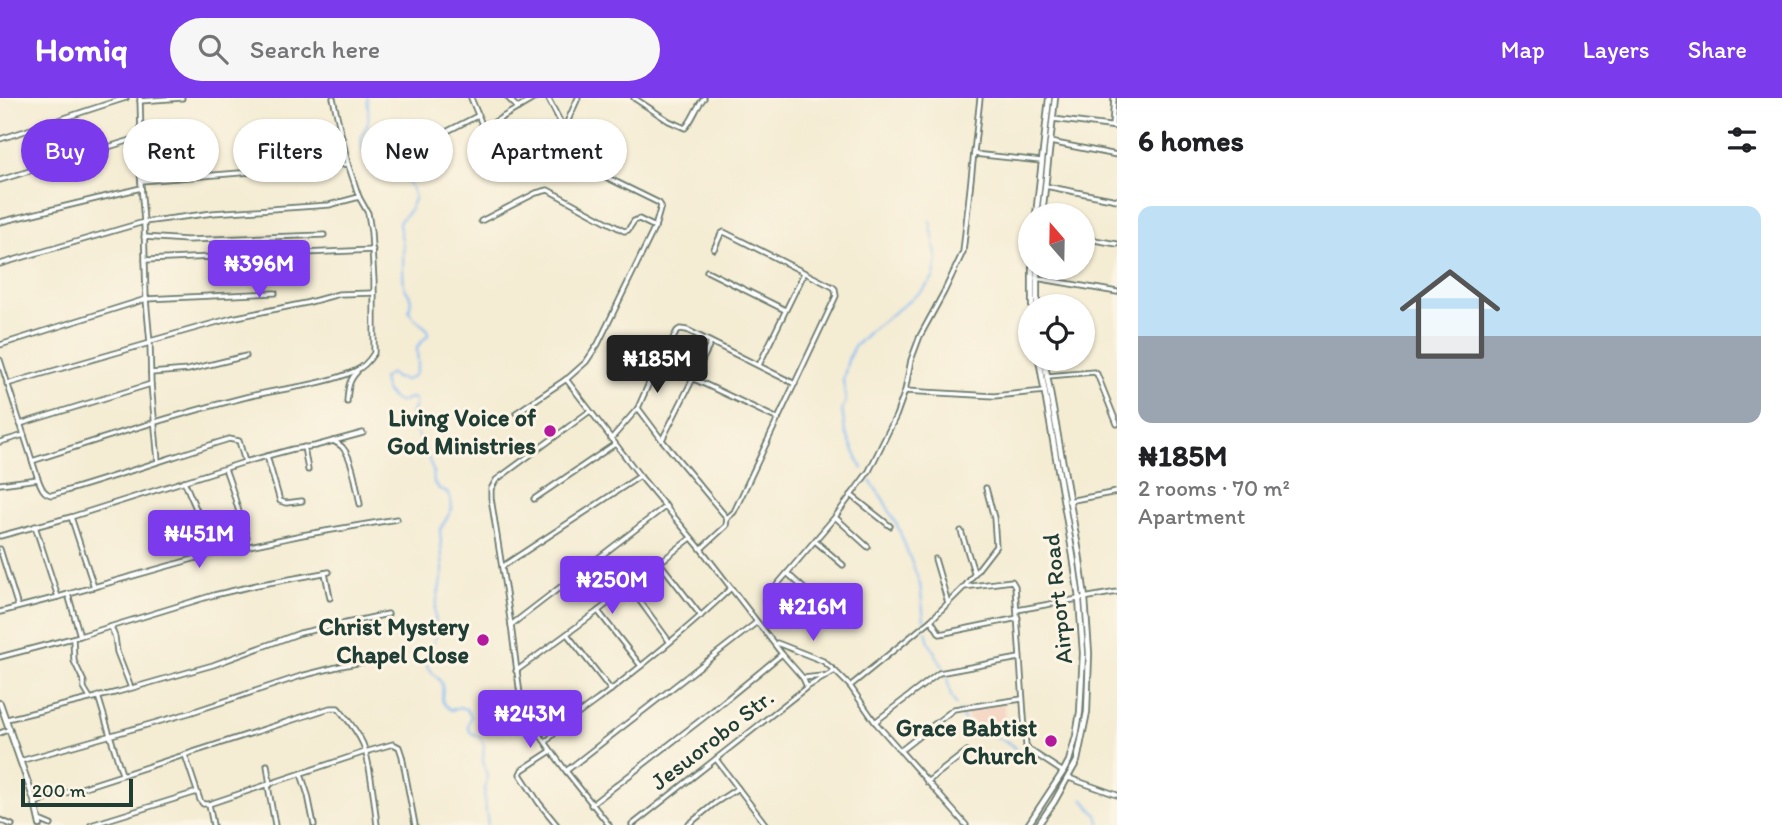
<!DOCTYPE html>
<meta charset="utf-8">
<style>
:root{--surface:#fff;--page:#f6f6f6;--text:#202124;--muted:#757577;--line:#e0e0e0;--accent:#7c3aed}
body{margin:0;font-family:Itim,sans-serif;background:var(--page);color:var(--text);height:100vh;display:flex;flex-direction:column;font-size:26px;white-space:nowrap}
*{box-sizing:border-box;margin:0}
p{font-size:23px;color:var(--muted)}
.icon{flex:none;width:38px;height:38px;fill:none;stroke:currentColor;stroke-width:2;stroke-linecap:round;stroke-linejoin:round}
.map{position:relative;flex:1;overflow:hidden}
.details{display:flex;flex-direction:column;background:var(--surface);width:665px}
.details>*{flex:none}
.banner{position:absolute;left:21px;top:21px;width:665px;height:63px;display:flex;gap:14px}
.needle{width:46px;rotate:340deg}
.controls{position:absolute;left:1018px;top:105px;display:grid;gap:14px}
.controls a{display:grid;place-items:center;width:77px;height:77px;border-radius:50%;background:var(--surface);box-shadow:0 2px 5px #0004;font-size:35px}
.scale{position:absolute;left:21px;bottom:18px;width:112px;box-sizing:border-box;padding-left:7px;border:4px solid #1f3d34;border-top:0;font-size:19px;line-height:24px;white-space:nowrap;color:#1f3d34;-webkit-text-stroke:5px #fcf5e5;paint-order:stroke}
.price{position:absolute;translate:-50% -60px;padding:0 16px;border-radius:7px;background:var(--accent);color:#fff;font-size:23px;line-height:46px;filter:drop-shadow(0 2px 4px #0008)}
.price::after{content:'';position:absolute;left:50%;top:42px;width:21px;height:16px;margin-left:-10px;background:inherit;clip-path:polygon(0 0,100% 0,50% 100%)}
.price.selected{background:#222;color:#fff}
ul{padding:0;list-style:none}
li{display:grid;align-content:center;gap:14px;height:371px;padding:0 21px}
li+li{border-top:2px solid var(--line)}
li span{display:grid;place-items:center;height:217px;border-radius:14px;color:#555}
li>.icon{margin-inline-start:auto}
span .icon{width:126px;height:126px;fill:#fffc;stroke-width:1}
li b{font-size:30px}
h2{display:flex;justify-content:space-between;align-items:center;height:84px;padding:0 21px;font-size:30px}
.tag{padding:0 24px;border-radius:32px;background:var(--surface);box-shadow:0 2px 5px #0004;font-size:24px;line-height:63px}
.tag.selected{background:var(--accent);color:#fff}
header{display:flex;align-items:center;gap:42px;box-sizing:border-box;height:98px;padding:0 35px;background:var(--accent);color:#fff}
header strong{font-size:33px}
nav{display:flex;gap:38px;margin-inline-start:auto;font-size:24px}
.search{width:490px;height:63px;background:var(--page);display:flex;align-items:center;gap:18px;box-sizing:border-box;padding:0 24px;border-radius:38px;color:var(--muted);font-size:26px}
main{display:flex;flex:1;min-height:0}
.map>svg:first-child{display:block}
.built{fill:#f4d3c1}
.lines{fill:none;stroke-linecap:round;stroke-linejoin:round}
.stream{stroke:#85bcf5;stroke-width:2}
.street-casing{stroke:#6a7a6c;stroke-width:7}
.secondary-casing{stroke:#6a7a6c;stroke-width:8}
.street{stroke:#fff;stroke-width:3.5}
.secondary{stroke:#fff;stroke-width:4.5}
.poi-dot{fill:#b5179e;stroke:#fcf5e5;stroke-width:2.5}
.labels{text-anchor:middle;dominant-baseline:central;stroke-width:6;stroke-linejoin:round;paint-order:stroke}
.poi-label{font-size:24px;font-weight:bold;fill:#1f3d34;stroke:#fcf5e5;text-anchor:end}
.street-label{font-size:24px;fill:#1f3d34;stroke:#fcf5e5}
</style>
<header>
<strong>Homiq</strong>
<div class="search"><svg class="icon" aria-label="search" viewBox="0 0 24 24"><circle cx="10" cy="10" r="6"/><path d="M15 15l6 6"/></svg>Search here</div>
<nav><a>Map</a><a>Layers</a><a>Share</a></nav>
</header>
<main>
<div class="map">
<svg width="1117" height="727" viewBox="0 0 1117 727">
<rect width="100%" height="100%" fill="#fcf5e5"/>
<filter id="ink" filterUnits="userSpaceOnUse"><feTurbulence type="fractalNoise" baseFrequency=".0143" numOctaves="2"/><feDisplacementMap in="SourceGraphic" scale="14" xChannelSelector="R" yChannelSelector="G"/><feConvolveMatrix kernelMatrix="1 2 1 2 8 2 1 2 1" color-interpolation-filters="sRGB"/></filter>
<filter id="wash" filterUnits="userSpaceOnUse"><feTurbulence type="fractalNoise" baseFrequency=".00686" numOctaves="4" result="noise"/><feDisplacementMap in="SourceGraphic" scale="28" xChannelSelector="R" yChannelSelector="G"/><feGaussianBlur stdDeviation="1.57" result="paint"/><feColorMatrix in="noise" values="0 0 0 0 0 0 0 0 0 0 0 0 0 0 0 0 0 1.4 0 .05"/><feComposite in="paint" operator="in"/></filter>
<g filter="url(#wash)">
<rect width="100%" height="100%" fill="#f4ecd3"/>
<polygon class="built" points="1004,605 1005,630 989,631 978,627 969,622 964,612"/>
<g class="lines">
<g class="stream">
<path d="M 367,0 C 368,8 370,20 367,27 C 363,35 360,38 362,48 C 366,71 391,68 404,80 C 410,85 412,91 415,99 L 409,113 L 399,124 C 399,132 402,139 403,147 C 404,159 402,174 404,187 C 407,199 414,194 409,213 L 412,218 L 427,231 L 428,237 L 417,249 L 418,267 L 415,277 L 406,282 L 395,280 L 390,275 L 383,281 C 385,292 388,300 399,304 L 410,300 L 415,301 L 415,308 L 411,317 L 414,329 L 427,356 L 433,373 L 434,385 L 439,391 L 447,394 L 451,402 L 452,411 L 440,432 L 443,473 L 435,512 L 436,536 L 434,543 L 429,551 L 427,569 C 432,575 440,580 442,587 C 445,599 436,602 451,612 L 460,609 L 466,611 L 471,618 L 468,627 L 470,634 L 481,640 L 484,648 L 483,662 L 487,679 L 484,698 L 488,727"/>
<polyline points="862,371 845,333 842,311 846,304 843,282 848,262 853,250 870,233 923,192 934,179 937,162 930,122"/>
<polyline points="870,383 883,401 898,429 920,486 924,522"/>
<polyline points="926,533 929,544 944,571"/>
<polyline points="946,576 951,598 956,607"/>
<polyline points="959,613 965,624 973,629 1009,645 1017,652 1023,661"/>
<polyline points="1083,701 1097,717 1100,727"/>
</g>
</g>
</g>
<g filter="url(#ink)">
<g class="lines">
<g class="street-casing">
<g id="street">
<polyline points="140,0 141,39 139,62 144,124 146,201 150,245 151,286 158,363"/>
<path d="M 471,0 L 500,70 C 519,63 534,51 555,51 L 561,57 L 659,105 L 661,108 L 655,129 L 598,246 L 586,264 L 568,280 L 516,315"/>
<polyline points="508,0 518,10"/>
<polyline points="548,0 564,31"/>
<path d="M 634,0 L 669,23 L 685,30 C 693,22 696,9 704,0"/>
<polyline points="140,3 182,0"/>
<polyline points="1053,21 1117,29"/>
<polyline points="1112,28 1114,0"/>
<polyline points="484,30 535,0"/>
<path d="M 0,41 C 42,28 84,13 126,0"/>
<polyline points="432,41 479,17"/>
<polyline points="1050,44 1117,57"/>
<polyline points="555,51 578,0"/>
<polyline points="974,56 1041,63"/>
<polyline points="0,82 141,39"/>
<polyline points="141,83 348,66"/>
<polyline points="1045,88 1117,102"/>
<polyline points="481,123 536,95 548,92 624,133 628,132 634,123 639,121 655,129"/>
<polyline points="0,124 141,90"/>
<polyline points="144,139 187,142 324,137"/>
<polyline points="1083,140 1117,146"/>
<polyline points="145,162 373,152"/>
<polyline points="0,166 144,124 213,115 329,107 359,99"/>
<polyline points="707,173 785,212"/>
<polyline points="1036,180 1117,194"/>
<polyline points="150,243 232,220 306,205 339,196 374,195"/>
<polyline points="711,245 662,342 727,420"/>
<polyline points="0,247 146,201 275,195"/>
<path d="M 0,262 L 38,381 C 41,388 43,396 52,397 C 111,380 169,360 229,341 L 239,343 L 245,364"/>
<polyline points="759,267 804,175"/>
<polyline points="151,275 188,272 246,258"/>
<polyline points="1048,278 1094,274 1097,276 1117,326"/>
<polyline points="566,281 640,378 701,451 782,556 803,580 807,589"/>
<polyline points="694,281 778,321"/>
<polyline points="7,286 150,245"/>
<polyline points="905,293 994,298 1045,293"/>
<path d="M 347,304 C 348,292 348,283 357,274"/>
<polyline points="638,310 662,342"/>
<polyline points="590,313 496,382 491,391 491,400 511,527 522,612 566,673 609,727"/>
<polyline points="20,326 151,286"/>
<polyline points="611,341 638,310 649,285 677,233 680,231 687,232 795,286"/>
<path d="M 333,343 C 337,345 341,347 343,350 C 353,361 357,392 360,406"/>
<polyline points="0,344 24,337"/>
<polyline points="304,349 308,372"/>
<polyline points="267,358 280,403 286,405 302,403"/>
<path d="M 32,363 C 103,340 174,317 246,299 C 282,290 321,288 355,273 C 364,269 369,263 374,255 L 374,183 L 371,134 L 368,115 L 359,99 L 348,66 L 333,0"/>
<path d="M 225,371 C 234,393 239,417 247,439"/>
<polyline points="184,383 201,422 209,453"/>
<polyline points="0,386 38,381"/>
<polyline points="851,397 890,428"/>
<polyline points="534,401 615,346"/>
<polyline points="1068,403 1117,394"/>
<polyline points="71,419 94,489"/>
<polyline points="835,419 868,449"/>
<polyline points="35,428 58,499"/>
<polyline points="961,433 974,474"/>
<polyline points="0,438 71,419 245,364 293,351 315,348 363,335"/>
<polyline points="815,443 843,467"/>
<polyline points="0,451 18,509"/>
<polyline points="701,451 726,428 727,420 734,414 836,198 835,191 833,189 724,134 721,136 714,151"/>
<polyline points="935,461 948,505"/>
<polyline points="660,465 701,518"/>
<polyline points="503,468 640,378"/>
<polyline points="325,475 330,500"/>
<polyline points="787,475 809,495"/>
<polyline points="629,488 669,543"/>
<polyline points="965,488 996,448 994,420 986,390"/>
<polyline points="68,496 80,538"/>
<polyline points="1017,512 1117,494"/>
<polyline points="598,513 641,568"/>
<polyline points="0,514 58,499 211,456 302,437 397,421"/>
<polyline points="931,522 940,536 1018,520"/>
<polyline points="784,525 765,504 765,501 835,419 869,373 896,318 905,293 911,262 920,238 944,194 963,154 980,0"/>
<polyline points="511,527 666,408"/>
<polyline points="111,529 115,539 117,554 131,590"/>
<polyline points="567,536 611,592"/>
<polyline points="73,540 74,563 84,584 84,590 90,600"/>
<polyline points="777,545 823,563 835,573 850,588 875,624 966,727"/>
<polyline points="0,559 80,538 214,497 257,487 329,474"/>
<polyline points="516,573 598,513 691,440"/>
<polyline points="803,580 822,578"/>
<polyline points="850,588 931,522 964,489 1012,483 1015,488 1026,648 1028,651 1063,674"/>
<polyline points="98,598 122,676"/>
<polyline points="7,621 118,594 213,567 300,535 388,516"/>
<polyline points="875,624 939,575 1019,560"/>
<polyline points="0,635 10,631"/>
<path d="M 546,645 C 554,631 597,603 612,591 C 653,559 693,526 731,490"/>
<polyline points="551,653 522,672 520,676 539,705 557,727"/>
<polyline points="900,653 954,611 1022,601"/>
<polyline points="185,657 200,702 203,706 209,706 365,654 393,646 399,649 402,658 415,727"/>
<polyline points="716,661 766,727"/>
<polyline points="20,663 189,615 301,578 341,568 379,561"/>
<polyline points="267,667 270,687"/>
<polyline points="566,673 757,524"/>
<polyline points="301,676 308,697 314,727"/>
<polyline points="1069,680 1117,697"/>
<polyline points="927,684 967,653"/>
<polyline points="268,688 275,727"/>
<path d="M 35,705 L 330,610 L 338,610 C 347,621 357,632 363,646 C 371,666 374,704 377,727"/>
<polyline points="209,706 213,727"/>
<polyline points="591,707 711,614 782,556"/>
<polyline points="0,722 12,727"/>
<polyline points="39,722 51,727"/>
<polyline points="91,727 197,694"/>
<polyline points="632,727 807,589 835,573"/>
<polyline points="688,727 715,705 738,690"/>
</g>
</g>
<g class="secondary-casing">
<g id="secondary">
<polyline points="1036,117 1049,0"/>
<polyline points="1042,117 1055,0"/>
<polyline points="1037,170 1037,208"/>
<polyline points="1032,208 1032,170"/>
<polyline points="0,605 35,705 40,727"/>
<polyline points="1028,727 1063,674 1069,663 1076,638 1080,614 1083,555 1079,501 1073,458 1039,261"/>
<polyline points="1038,727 1054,704 1077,663 1087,614 1089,555 1085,500 1079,455 1044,261"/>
</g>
</g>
<use href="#street" class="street"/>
<use href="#secondary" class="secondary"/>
</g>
</g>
<g class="poi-dot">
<circle cx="550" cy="333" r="7"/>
<circle cx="483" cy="542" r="7"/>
<circle cx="1051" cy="643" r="7"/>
</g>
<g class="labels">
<g class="poi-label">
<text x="536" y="319">Living Voice of<tspan x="536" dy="28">God Ministries</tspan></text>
<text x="469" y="528">Christ Mystery<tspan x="469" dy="28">Chapel Close</tspan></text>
<text x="1037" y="629">Grace Babtist<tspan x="1037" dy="28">Church</tspan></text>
</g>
<g class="street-label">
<text transform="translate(1057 501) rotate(-96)">Airport Road</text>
<text transform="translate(712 641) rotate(-38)">Jesuorobo Str.</text>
</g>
</g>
</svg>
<div class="controls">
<a><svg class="needle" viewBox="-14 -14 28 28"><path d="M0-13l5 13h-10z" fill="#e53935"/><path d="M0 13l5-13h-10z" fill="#757577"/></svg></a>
<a><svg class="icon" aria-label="locate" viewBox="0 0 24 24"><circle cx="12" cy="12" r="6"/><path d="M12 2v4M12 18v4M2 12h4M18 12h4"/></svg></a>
</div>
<div class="scale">200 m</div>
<b class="price" style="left:259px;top:202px">₦396M</b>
<b class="price selected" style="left:657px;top:297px">₦185M</b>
<b class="price" style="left:199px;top:472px">₦451M</b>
<b class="price" style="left:612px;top:518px">₦250M</b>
<b class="price" style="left:813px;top:545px">₦216M</b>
<b class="price" style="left:530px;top:652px">₦243M</b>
<div class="banner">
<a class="tag selected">Buy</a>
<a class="tag">Rent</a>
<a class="tag">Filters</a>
<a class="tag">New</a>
<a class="tag">Apartment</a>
</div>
</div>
<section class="details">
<h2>6 homes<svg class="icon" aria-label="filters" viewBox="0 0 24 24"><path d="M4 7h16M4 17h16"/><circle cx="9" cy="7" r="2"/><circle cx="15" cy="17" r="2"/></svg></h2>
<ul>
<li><span style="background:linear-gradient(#bfe0f5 60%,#9aa5b1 0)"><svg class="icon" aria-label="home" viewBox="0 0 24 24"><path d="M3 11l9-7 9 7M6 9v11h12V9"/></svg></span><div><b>₦185M</b><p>2 rooms · 70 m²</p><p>Apartment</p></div></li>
</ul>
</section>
</main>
